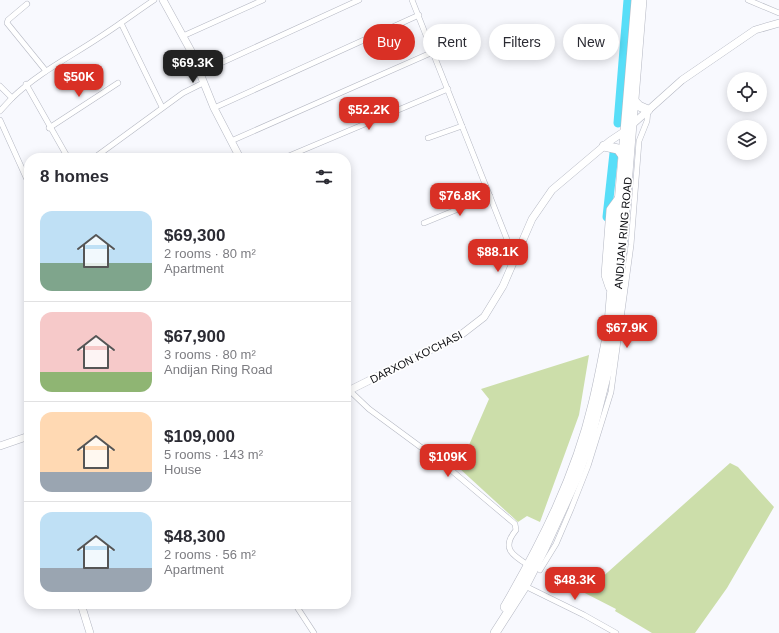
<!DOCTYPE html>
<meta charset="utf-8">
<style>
:root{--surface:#fff;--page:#f2f2f3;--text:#2b2b33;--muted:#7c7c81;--line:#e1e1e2;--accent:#d93025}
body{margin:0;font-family:Helvetica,sans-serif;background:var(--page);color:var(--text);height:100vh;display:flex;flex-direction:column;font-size:15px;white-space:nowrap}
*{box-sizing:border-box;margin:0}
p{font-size:13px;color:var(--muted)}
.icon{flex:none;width:22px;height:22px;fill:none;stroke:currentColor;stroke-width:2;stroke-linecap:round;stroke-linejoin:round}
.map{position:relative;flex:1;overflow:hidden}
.panel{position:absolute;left:24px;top:153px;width:327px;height:456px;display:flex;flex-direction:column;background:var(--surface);border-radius:16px;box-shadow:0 2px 10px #0003}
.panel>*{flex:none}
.hud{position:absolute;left:363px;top:24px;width:356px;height:36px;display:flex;gap:8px}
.buttons{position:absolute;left:727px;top:72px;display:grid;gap:8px}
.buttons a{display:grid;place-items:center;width:40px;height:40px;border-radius:50%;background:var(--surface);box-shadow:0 2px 10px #0003;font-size:20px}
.price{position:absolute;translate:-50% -34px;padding:0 9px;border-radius:8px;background:var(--accent);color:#fff;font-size:13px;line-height:26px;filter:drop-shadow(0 1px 2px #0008)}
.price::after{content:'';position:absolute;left:50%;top:24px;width:12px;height:9px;margin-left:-6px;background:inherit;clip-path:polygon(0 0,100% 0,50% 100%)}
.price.current{background:#222;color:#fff}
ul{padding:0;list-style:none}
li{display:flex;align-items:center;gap:12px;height:100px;padding:0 16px}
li+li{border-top:1px solid var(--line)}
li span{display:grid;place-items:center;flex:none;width:112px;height:80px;border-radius:12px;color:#555}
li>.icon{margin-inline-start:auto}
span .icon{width:48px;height:48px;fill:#fffc;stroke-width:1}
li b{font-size:17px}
h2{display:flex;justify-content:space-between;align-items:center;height:48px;padding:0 16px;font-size:17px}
.chip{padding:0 14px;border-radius:18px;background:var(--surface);box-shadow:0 2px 10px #0003;font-size:14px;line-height:36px}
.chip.current{background:var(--accent);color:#fff}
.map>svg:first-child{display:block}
.green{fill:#ccdeaa}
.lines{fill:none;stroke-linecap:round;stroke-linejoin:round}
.river{stroke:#58def8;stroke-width:9}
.street-casing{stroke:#b5b8c3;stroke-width:6}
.secondary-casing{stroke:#b5b8c3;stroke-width:8}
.highway-casing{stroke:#b5b8c3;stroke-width:10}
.street{stroke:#fff;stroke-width:5}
.secondary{stroke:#fff;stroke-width:7}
.highway{stroke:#fff;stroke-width:9}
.labels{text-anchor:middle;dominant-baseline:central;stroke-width:3.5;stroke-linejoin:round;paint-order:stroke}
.street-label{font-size:11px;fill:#0c0d11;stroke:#fff}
</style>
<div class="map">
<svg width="779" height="633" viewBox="0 0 779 633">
<rect width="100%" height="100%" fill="#f8f9fe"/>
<g class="green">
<polygon points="589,355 579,415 540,522 527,516 518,522 459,468 489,399 481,389"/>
<polygon points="730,463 738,467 774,507 727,588 695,633 652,633 615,611 616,609 575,588 584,574 599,580"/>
</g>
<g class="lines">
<g class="river">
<polyline points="618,123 628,0"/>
<polyline points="607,217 614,153"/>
</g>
<g class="street-casing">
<g id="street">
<polyline points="412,0 514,257"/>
<polyline points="748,0 779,13"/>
<polyline points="27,4 8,20 7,23 46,71"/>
<polyline points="121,23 162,107"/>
<polyline points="183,36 263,0"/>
<polyline points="199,73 359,0"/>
<polyline points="26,84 68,158"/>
<path d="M 0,86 L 12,98 C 38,73 70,57 100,37 C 119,25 136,12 154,0"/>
<polyline points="214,108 419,15"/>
<polyline points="0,111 12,98"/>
<polyline points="0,120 29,184"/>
<polyline points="49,128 118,83"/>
<polyline points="428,138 462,126"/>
<polyline points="231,141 433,52"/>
<polyline points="94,158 183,93 203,83"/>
<polyline points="284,158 448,89"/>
<polyline points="424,223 490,196"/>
<path d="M 349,390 L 369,409 L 445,465 L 515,524 L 516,530 C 501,548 512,555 528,565"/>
<polyline points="540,570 556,544 571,509 588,466 611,392 631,245 639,141 647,121 648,110"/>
<polyline points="525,586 584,615 616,633"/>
<polyline points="295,604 314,633"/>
</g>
</g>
<g class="secondary-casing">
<g id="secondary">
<polyline points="163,0 191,51 214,108 240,158"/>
<polyline points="346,392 462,334 484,317 503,286 532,219 552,190 610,141 625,131 682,80 755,30 779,23"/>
<polyline points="0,446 29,436"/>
<polyline points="81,604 90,633"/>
</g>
</g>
<g class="highway-casing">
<g id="highway">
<polyline points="634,101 639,106 648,110"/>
<polyline points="604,146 618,149 623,156"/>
<polyline points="610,287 606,275 611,210 619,199"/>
<polyline points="609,323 636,0"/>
<path d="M 505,607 C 542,543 576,476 593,404 C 598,384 602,363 606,342"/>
<polyline points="495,633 525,586 544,549 576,479 589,444 607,373 618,297 642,0"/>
</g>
</g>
<use href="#street" class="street"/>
<use href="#secondary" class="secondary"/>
<use href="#highway" class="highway"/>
</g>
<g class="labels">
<g class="street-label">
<text transform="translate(623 233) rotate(-85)">ANDIJAN RING ROAD</text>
<text transform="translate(416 357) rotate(-27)">DARXON KO'CHASI</text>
</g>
</g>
</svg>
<div class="buttons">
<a><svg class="icon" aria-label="locate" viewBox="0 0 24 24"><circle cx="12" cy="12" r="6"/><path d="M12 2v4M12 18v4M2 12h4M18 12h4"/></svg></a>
<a><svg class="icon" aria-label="layers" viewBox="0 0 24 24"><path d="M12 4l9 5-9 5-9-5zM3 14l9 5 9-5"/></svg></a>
</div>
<b class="price current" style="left:193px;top:84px">$69.3K</b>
<b class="price" style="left:79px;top:98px">$50K</b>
<b class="price" style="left:369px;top:131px">$52.2K</b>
<b class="price" style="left:460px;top:217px">$76.8K</b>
<b class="price" style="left:498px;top:273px">$88.1K</b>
<b class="price" style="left:627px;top:349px">$67.9K</b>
<b class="price" style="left:448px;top:478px">$109K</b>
<b class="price" style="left:575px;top:601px">$48.3K</b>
<div class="hud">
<a class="chip current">Buy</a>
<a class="chip">Rent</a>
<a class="chip">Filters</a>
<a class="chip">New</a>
</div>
<section class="panel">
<h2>8 homes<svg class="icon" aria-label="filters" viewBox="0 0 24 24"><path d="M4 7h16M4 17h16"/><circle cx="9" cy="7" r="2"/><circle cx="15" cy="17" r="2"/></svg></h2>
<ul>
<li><span style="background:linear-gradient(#bfe0f5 65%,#7fa58c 0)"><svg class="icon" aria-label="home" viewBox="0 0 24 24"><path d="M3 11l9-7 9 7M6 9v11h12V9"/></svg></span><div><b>$69,300</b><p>2 rooms · 80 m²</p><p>Apartment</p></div></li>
<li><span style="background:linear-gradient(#f6c9c9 75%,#8fb573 0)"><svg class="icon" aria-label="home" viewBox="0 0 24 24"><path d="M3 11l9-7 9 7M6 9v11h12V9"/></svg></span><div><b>$67,900</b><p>3 rooms · 80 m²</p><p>Andijan Ring Road</p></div></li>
<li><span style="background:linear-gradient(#ffd9b3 75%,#9aa5b1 0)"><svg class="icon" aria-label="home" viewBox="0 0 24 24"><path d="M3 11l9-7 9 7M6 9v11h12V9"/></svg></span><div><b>$109,000</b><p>5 rooms · 143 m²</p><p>House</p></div></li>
<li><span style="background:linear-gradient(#bfe0f5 70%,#9aa5b1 0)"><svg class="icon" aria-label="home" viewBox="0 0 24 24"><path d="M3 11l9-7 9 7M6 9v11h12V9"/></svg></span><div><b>$48,300</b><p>2 rooms · 56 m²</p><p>Apartment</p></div></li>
</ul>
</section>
</div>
